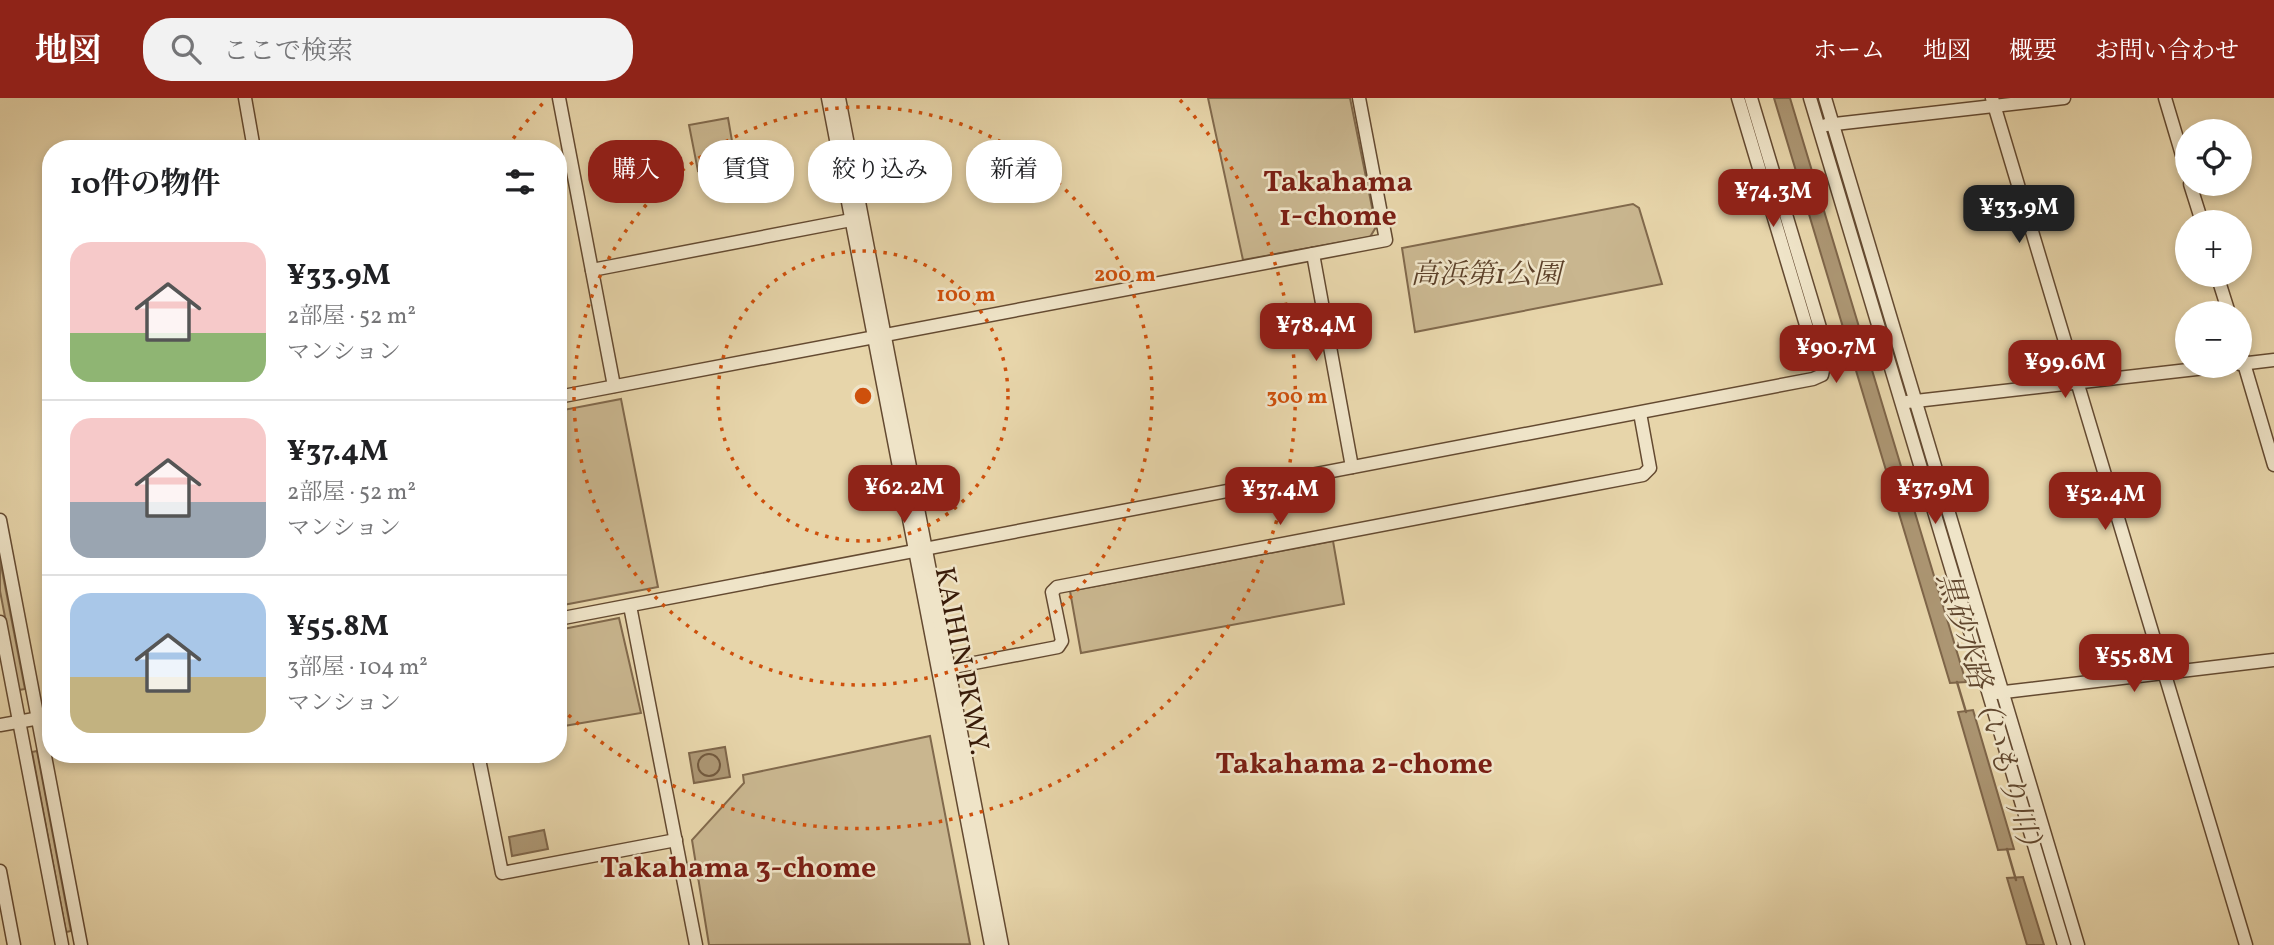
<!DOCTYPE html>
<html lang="ja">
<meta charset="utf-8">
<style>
:root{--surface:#fff;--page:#f2f2f2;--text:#202124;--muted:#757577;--line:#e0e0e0;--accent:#8f2418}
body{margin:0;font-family:Vollkorn,"Noto Serif JP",serif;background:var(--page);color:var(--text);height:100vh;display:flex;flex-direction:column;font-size:26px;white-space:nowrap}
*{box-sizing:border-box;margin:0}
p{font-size:23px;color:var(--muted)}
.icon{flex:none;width:38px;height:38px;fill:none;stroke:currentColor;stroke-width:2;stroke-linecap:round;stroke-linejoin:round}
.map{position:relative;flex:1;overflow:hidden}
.sheet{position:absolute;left:42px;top:42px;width:525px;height:623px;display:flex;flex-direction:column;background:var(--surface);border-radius:28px;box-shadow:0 4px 10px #0003}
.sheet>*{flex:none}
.guide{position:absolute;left:588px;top:42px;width:665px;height:63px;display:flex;gap:14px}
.fabs{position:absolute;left:2175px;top:21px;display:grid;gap:14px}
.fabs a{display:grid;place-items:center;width:77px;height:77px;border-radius:50%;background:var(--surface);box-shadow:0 4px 10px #0003;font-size:35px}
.price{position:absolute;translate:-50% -60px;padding:0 16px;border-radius:14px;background:var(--accent);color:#fff;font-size:23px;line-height:46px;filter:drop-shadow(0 2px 4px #0008)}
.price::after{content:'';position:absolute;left:50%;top:42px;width:21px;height:16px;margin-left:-10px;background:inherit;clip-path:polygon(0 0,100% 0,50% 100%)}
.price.active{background:#222;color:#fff}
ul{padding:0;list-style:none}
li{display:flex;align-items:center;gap:21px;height:175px;padding:0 28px}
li+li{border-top:2px solid var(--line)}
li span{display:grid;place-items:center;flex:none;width:196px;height:140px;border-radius:21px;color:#555}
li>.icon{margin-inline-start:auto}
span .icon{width:84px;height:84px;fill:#fffc;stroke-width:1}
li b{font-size:30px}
h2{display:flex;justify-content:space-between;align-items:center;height:84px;padding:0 28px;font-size:30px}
.tag{padding:0 24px;border-radius:28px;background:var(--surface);box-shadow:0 4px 10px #0003;font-size:24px;line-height:63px}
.tag.active{background:var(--accent);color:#fff}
header{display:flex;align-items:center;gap:42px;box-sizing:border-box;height:98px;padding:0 35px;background:var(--accent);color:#fff}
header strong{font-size:33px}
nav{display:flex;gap:38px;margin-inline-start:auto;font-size:24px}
.search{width:490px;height:63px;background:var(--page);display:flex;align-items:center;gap:18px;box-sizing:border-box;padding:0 24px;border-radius:28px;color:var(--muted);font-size:26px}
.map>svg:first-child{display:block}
.green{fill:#c9b68f;stroke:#81694c;stroke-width:2}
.water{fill:#ac9673;stroke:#7e6549;stroke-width:2}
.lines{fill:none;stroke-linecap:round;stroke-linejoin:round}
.shore{stroke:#72593e;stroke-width:2}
.stream{stroke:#7e6549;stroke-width:2.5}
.minor-casing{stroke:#644a31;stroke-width:15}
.minor{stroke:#efe4c8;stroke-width:12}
.ring{fill:none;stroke:#ce500c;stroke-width:3.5;stroke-dasharray:3.5 7}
.labels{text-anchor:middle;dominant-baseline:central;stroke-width:5;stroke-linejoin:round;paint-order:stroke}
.park-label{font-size:28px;font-style:italic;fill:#5d422a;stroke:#efe4c8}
.street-label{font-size:28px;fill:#391c09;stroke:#efe4c8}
.neighbourhood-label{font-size:30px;font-weight:bold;fill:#7a1f14;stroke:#efe4c8}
.water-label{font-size:30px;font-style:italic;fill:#61472e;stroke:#efe4c8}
.centre{fill:#ce500c;stroke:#efe4c8;stroke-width:3.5}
.ring-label{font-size:21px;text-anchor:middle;font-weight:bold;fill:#ce500c;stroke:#efe4c8;stroke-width:5;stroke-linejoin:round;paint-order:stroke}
</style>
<header>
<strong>地図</strong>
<div class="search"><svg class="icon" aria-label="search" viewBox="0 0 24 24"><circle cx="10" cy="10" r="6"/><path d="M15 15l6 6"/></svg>ここで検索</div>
<nav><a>ホーム</a><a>地図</a><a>概要</a><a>お問い合わせ</a></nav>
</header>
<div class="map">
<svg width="2274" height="847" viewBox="0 0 2274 847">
<rect width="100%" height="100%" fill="#e7d5aa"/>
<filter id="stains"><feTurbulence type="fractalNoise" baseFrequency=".00286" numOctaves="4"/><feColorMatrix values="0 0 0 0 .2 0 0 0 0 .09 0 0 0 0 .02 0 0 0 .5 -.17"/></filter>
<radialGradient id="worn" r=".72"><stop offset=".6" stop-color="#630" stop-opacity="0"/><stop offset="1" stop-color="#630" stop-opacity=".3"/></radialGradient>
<g class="green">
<polygon points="1208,0 1350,0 1376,129 1370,139 1243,162"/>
<polygon points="728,20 736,66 698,73 689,27"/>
<polygon points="1633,106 1639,110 1662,186 1415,234 1402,150"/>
<polygon points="621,301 658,489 558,508 558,313"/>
<polygon points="1333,443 1344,506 1081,555 1070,493"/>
<polygon points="0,462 25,591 19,592 0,493"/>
<polygon points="619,520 641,615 558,629 558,532"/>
<polygon points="930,638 970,846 709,847 692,742 744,685 743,677"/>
<polygon points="37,653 71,833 66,834 32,654"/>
</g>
<g class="water">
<polygon points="1774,0 1790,0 1966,584 1950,585"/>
<polygon points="1973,612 2014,751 1998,752 1958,614"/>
<polygon points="725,649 730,679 694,685 689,655"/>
<polygon points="544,732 548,751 512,758 509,739"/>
<polygon points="2023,779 2044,847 2027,847 2007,780"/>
</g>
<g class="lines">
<circle class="shore" cx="709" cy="667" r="11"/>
<g class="stream">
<polyline points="1957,584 1966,614"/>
<polyline points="2007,751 2016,782"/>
</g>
<g class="minor-casing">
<g id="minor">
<polyline points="245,0 254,51"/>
<polyline points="559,0 614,288"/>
<polyline points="828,0 991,847"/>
<polyline points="839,0 1002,847"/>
<polyline points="1738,0 1815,257 1824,262"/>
<polyline points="1810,0 2064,847"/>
<polyline points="1825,0 2078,847"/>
<polyline points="1992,0 2246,847"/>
<polyline points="2165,0 2188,77"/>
<polyline points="1826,27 2064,0"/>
<polyline points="2190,86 2202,124"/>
<polyline points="1313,156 1352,369"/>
<polyline points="592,172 851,122"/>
<polyline points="2217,177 2229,215"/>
<polyline points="2240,252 2274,367"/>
<polyline points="2240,266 2274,262"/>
<polyline points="558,299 1386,142 1359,0"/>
<polyline points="1907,304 2223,268"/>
<polyline points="0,422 81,847"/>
<polyline points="630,508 696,847"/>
<polyline points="558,521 1813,281 1822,277 1827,253 1751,0"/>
<polyline points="0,524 62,847"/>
<polyline points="948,570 1058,549 1062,543 1052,494 1057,489 1643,377 1650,370 1640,315"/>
<polyline points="1996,595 2274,562"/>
<polyline points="0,627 51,618"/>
<polyline points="478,656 502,775 676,742"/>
<polyline points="0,773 14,847"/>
</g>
</g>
<use href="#minor" class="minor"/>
</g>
<g class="ring">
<circle cx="863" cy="298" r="145"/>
<circle cx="863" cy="298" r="289"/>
<path d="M507 49A434 434 0 0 1 546 2M1180 2A434 434 0 0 1 559 608"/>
</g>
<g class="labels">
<g class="park-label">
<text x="1486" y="177">高浜第1公園</text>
</g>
<g class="street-label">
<text transform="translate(961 563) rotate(79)">KAIHIN PKWY.</text>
</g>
<g class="neighbourhood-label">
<text x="1338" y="85">Takahama<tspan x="1338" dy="34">1-chome</tspan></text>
<text x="1354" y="667">Takahama 2-chome</text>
<text x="738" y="771">Takahama 3-chome</text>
</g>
<g class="water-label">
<text transform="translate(1989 619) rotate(73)">黒砂水路（いもり川）</text>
</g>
</g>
<circle cx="863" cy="298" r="10" class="centre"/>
<g class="ring-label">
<text x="1125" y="183">200 m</text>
<text x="966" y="203">100 m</text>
<text x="1297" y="305">300 m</text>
</g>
<rect width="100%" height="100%" filter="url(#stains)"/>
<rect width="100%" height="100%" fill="url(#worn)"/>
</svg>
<div class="fabs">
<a><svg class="icon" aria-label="locate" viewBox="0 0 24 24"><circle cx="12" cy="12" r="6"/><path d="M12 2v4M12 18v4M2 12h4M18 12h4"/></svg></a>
<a>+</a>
<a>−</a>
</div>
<b class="price" style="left:1773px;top:131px">¥74.3M</b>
<b class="price active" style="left:2019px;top:147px">¥33.9M</b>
<b class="price" style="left:1316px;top:265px">¥78.4M</b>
<b class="price" style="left:1836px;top:287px">¥90.7M</b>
<b class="price" style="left:2065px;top:302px">¥99.6M</b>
<b class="price" style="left:904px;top:427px">¥62.2M</b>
<b class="price" style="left:1935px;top:428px">¥37.9M</b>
<b class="price" style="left:1280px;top:429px">¥37.4M</b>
<b class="price" style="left:2105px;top:434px">¥52.4M</b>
<b class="price" style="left:2134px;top:596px">¥55.8M</b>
<div class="guide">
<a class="tag active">購入</a>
<a class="tag">賃貸</a>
<a class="tag">絞り込み</a>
<a class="tag">新着</a>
</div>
<section class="sheet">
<h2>10件の物件<svg class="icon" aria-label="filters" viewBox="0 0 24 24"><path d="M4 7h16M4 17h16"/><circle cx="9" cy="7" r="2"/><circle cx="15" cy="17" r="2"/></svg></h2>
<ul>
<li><span style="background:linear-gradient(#f6c9c9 65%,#8fb573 0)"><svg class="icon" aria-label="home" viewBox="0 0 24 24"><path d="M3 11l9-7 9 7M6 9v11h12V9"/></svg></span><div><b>¥33.9M</b><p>2部屋 · 52 m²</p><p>マンション</p></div></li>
<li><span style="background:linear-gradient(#f6c9c9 60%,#9aa5b1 0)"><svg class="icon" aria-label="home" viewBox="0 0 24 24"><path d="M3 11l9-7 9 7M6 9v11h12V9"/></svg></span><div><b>¥37.4M</b><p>2部屋 · 52 m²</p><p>マンション</p></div></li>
<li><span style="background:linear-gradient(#a9c7e8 60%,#c2b280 0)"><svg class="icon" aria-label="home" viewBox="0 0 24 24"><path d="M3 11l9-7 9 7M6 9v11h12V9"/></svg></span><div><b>¥55.8M</b><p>3部屋 · 104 m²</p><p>マンション</p></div></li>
</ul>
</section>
</div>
